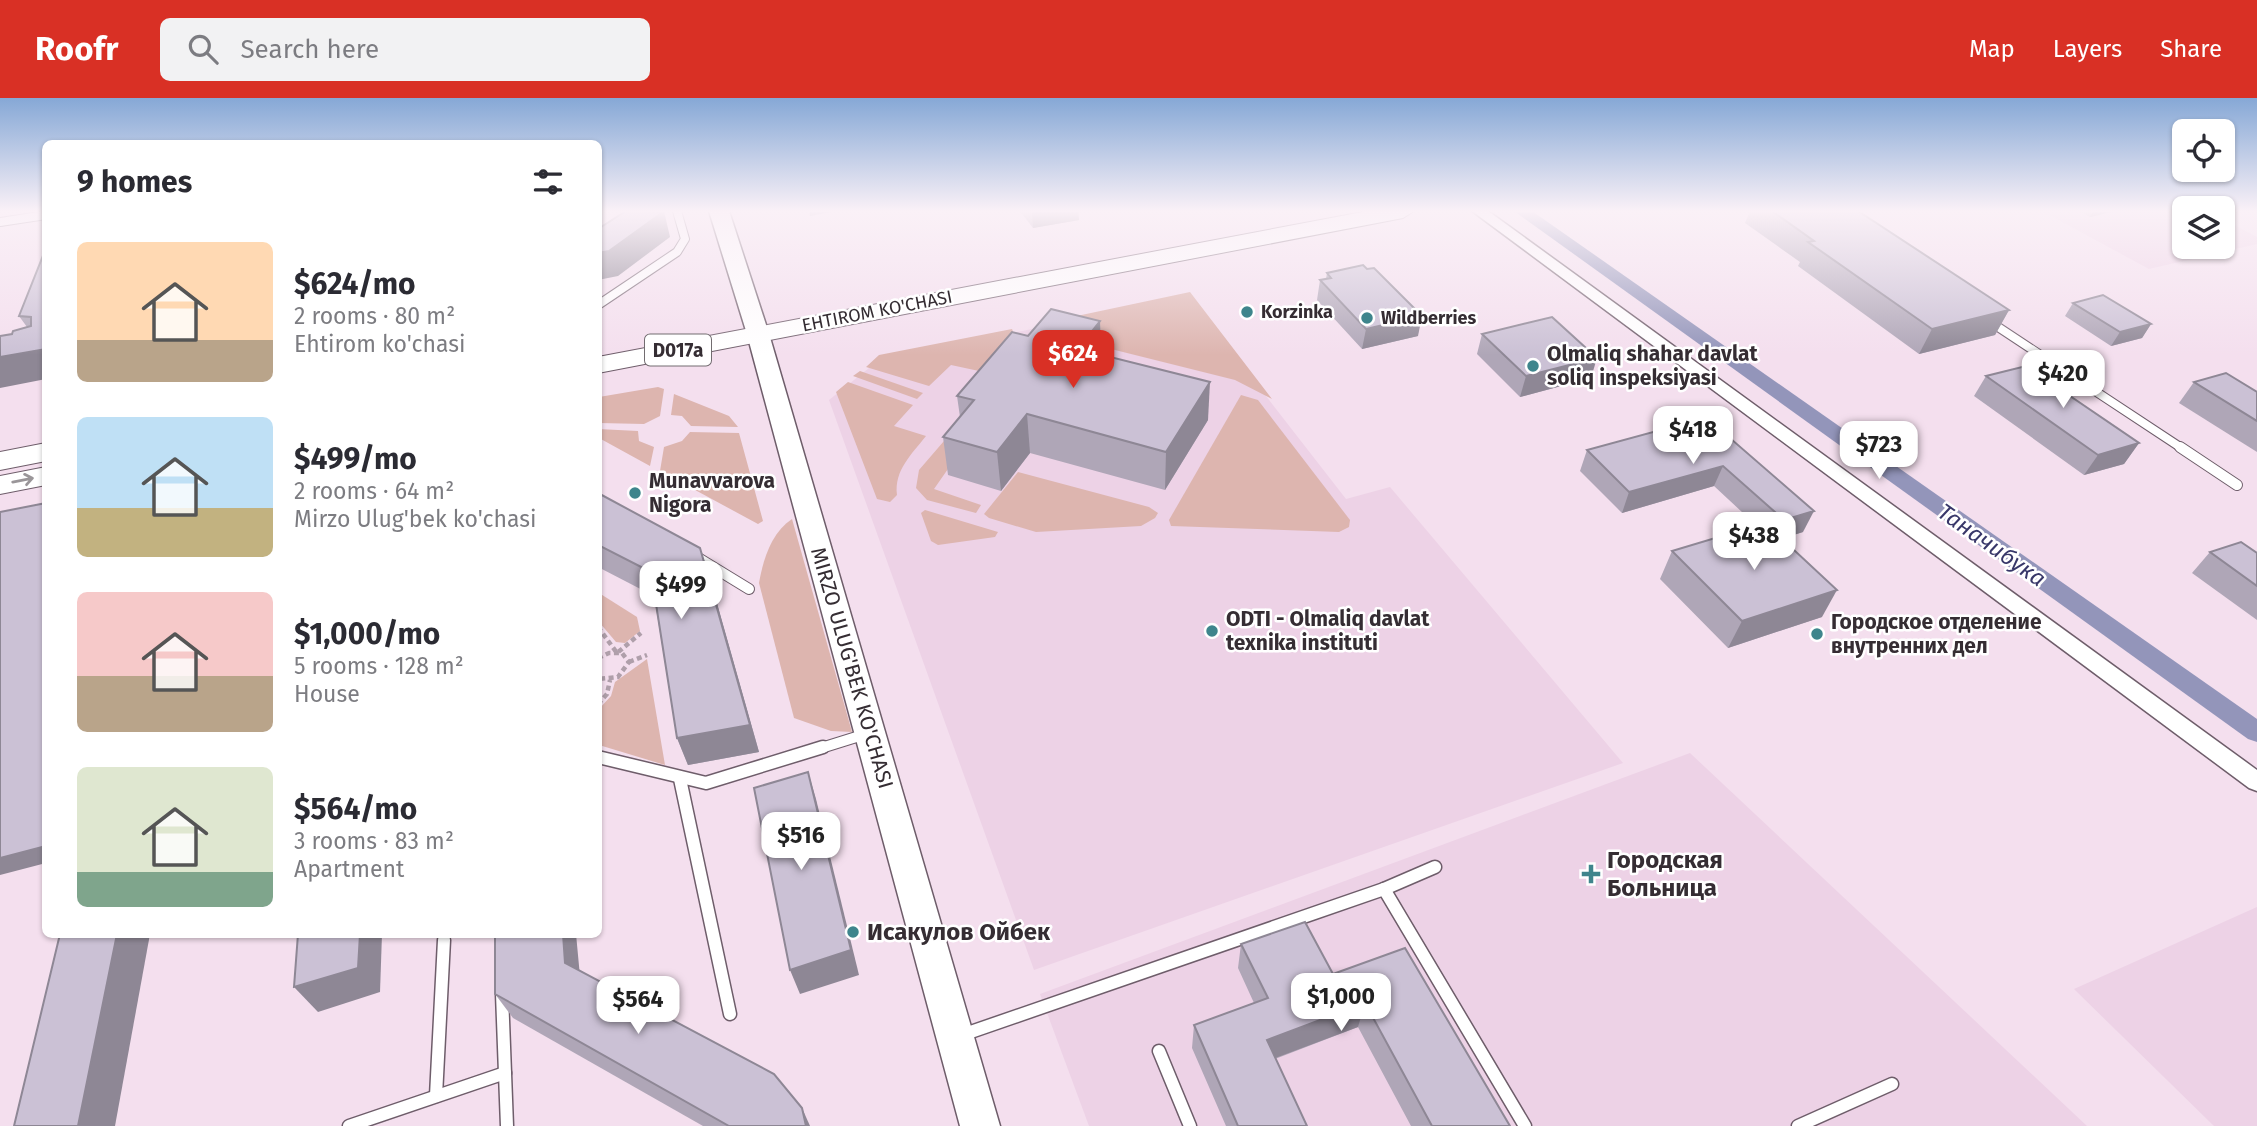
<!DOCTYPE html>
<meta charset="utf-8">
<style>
:root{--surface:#fff;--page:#f2f2f3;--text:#2b2b33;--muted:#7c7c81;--accent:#d93025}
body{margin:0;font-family:"Fira Sans",sans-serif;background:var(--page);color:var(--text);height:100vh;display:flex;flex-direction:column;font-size:26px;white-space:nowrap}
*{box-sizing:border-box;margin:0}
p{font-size:23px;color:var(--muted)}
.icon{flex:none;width:38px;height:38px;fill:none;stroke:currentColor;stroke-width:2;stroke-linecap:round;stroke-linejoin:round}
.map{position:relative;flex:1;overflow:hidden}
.side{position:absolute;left:42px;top:42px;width:560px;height:798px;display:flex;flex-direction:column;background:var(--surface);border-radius:10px;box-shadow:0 2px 5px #0004}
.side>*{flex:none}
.controls{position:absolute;left:2172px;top:21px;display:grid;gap:14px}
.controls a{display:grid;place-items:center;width:63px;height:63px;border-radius:10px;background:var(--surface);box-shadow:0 2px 5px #0004;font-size:35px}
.price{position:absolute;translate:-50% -60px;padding:0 16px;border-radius:14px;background:#fff;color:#222;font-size:23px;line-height:46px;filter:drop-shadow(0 2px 4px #0008)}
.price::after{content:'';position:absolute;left:50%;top:42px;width:21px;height:16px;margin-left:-10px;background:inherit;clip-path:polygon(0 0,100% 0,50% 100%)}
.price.selected{background:var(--accent);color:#fff}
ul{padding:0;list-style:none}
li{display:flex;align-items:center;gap:21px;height:175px;padding:0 35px}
li span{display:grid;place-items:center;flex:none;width:196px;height:140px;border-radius:10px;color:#555}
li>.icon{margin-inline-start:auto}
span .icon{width:84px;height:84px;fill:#fffc;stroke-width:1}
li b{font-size:30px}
h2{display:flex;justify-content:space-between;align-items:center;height:84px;padding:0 35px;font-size:30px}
header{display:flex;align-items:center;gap:42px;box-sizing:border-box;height:98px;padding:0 35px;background:var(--accent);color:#fff}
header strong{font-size:33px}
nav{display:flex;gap:38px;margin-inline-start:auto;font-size:24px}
.search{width:490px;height:63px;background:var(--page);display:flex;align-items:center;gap:18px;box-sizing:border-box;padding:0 24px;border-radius:10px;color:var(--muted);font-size:26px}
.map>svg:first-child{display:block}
.built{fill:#edd2e6}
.green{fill:#ddb5af}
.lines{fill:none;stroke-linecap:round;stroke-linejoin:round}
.canal{fill:#9395ba;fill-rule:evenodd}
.lane-far2-casing{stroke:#6e5d6a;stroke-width:10}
.lane-far1-casing{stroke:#6e5d6a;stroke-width:12}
.lane-casing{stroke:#6e5d6a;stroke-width:15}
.street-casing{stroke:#6e5d6a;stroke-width:3}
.secondary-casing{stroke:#6e5d6a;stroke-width:3}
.primary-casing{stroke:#6e5d6a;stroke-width:2}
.path{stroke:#af9faa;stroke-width:4.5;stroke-dasharray:5 3.5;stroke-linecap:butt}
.lane-far2{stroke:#fff;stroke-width:8}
.lane-far1{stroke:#fff;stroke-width:10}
.lane{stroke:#fff;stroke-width:12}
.street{fill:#fff;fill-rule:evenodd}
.secondary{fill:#fff;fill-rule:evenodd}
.primary{fill:#fff;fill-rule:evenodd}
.wall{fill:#afa6b7}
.shaded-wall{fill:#8e8795}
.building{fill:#cbc1d5;stroke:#8e8795;stroke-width:2}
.oneway{stroke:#9a9699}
.poi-dot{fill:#3e858c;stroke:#fff;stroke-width:2.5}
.labels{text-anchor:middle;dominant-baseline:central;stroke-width:5;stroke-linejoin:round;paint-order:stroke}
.far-street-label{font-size:18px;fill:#352d33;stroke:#fff}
.far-poi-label{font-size:18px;font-weight:bold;fill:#352d33;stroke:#fff;text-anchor:start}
.shield{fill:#fff;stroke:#726c70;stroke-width:2}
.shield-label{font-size:19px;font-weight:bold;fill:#352d33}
.poi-label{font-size:21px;font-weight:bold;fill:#352d33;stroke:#fff;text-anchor:start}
.street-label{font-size:21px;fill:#352d33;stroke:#fff}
.water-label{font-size:23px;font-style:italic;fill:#383769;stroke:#fff}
.near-poi-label{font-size:24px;font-weight:bold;fill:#352d33;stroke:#fff;text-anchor:start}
</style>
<header>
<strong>Roofr</strong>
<div class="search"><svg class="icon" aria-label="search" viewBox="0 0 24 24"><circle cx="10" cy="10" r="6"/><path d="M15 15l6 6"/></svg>Search here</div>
<nav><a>Map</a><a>Layers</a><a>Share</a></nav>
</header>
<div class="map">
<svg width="2257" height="1028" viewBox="0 0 2257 1028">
<rect width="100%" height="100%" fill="#f4dfee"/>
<g class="built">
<polygon points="2042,113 2184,113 2184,149 2222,149 2223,121 2257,139 2257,146 2149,171"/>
<polygon points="1189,199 1346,401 1390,389 1623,665 1034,872 829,302 879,262"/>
<polygon points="1690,655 2087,1028 1089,1028 1040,896"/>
<polygon points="2257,809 2257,1028 2214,1028 2074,891"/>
</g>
<g class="green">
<polygon points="1190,194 1272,301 1235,282 1051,236 1039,226"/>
<polygon points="1012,231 1014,236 979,273 951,267 929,288 866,269 879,257"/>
<polygon points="860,273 923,295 917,301 853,278"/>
<path d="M 848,284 L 913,307 L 894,328 L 926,338 C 912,356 894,372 897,397 L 890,404 L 877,401 L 836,294 Z"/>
<polygon points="658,289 664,291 660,318 644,326 599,325 599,299"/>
<polygon points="674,296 729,318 738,329 691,328 682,318 671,317"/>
<polygon points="1241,297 1258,302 1350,422 1349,429 1339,434 1171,428 1169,422"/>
<polygon points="598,331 638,333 639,343 654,349 650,368 599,340"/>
<polygon points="690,334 739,335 763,423 758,426 660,373 664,349 682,343"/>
<polygon points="944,343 964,348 934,391 981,407 976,415 927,402 916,390 919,372"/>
<polygon points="1018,374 1149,409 1158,415 1155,420 1141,428 1036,434 989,420 984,416"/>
<polygon points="925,412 998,434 995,439 938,447 931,443 921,415"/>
<path d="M 792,421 L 852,634 L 831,633 L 794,620 L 759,485 C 763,462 771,435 792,421 Z"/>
<polygon points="599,495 637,519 640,533 625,545 616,544 599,524"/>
<polygon points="647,561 665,667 599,647 599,611 611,598 615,584"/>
</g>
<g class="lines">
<polygon class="canal" points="1514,113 1532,113 2257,621 2257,644 2248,641"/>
<g class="lane-far2-casing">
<g id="lane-far2">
<polyline points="0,124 46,117"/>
<polyline points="598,207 677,154 685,141 677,113"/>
<polyline points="1989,223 2183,351"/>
</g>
</g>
<g class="lane-far1-casing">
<g id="lane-far1">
<polyline points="2180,349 2237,387"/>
<polyline points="695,458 749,491"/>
<polyline points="818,651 866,636"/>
</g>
</g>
<g class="lane-casing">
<g id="lane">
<polyline points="598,659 706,685 823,649"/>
<polyline points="680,681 730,916"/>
<polyline points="1384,791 1525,1028"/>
<polyline points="502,896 507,1028"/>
<polyline points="962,937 1384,791 1435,769"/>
<polyline points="1159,953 1190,1028"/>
<polyline points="436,998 444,842"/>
<polyline points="349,1028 505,975"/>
<polyline points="1798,1028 1892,986"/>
</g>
</g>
<g class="street-casing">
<polygon id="street" points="1472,113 1488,113 2257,672 2257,693 2249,690"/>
</g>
<g class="secondary-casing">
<polygon id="secondary" points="709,113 729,113 769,236 1000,1028 960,1028 747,236"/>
</g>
<g class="primary-casing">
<g id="primary">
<polygon points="1368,113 1414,113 1403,120 598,275 598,259"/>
<polygon points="46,345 46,363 0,372 0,354"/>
<polygon points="46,369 46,387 0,396 0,378"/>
</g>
</g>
<g class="path">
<polyline points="598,529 617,555 641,535"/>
<polyline points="598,560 609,555 622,555 629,564 618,579 598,581"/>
<polyline points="629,564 647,557"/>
<polyline points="598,606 607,596 610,582"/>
</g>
<use href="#lane-far2" class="lane-far2"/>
<use href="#lane-far1" class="lane-far1"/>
<use href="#lane" class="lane"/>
<use href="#street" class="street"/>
<use href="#secondary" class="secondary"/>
<use href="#primary" class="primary"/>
</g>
<g class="wall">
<polygon points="1020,113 1078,113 1079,122 1033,130"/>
<polygon points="1750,113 1858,113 2009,212 1995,237 1919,256 1798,168 1800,164 1745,125"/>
<polygon points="2080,113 2116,113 2090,119"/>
<polygon points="46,150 46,281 12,236 27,229 19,218"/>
<polygon points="1327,175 1418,238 1362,251 1317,202 1320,182 1326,181"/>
<polygon points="2073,205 2151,226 2142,240 2111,248 2065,218"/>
<polygon points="1100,223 1101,257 1208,322 1165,392 1030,355 1001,393 948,377 943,339 960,319 957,298 1028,238"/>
<polygon points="1482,236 1591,280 1520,299 1477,256"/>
<polygon points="1986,278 2139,345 2124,366 2084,377 1974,298"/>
<polygon points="2194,284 2257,294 2257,354 2179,305"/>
<polygon points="1723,334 1803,434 1781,441 1822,519 1728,550 1660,481 1672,453 1757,428 1714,388 1622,415 1580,373 1587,352 1681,346"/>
<polygon points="598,395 700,450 709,477 759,654 688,667 677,640 654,498 598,469"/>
<polygon points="2210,454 2257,455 2257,522 2192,475"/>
<polygon points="1241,846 1333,876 1510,1028 1411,1028 1358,929 1275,961 1307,1028 1226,1028 1192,950 1194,927 1254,905 1238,870"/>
<polygon points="580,872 810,1028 703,1028 513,920 495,896"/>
</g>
<g class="shaded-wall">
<polygon points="664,113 670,139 618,178 598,182 598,155"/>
<polygon points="809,113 837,113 810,118"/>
<polygon points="1032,113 1078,113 1079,122 1033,130"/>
<polygon points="2093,113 2116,113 2090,119"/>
<polygon points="2009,212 1995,237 1919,256 1932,231"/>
<polygon points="1422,218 1418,238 1362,251 1366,231"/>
<polygon points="1100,223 1101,261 1078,251"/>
<polygon points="2151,226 2142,240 2111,248 2120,234"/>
<polygon points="46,251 46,281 0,290 0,259"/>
<polygon points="1597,260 1591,280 1520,299 1526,278"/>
<polygon points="1210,284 1208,322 1165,392 1166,354"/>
<polygon points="1027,316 1030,355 1001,393 997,354"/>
<polygon points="2139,345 2124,366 2084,377 2098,357"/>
<polygon points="1723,368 1714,388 1622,415 1629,394"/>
<polygon points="1814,413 1803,434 1774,443 1784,422"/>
<polygon points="700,450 709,477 759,654 688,667 677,640"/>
<polygon points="1837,492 1822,519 1728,550 1742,523"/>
<polygon points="808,674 816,701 859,877 800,896 790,872"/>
<polygon points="46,748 46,765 0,777 0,760"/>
<polygon points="117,836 150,836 115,1028 78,1028"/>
<polygon points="360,836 382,836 380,894 318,914 294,889"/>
<polygon points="563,836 576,836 581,889 565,865"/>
<polygon points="1365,905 1358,929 1262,965 1267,942"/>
<polygon points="802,1010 810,1028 806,1028"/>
</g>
<g class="building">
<polygon points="626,113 663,114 609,153 598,155 598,131"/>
<polygon points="1772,113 1858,113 2009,212 1932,231 1808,144 1814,143"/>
<polygon points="46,150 46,251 0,259 0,238 12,236 13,233 31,228 31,219 19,218"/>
<polygon points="1363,167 1367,171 1374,170 1422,218 1366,231 1320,182 1331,180 1327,175"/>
<polygon points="2103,197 2151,226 2120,234 2073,205"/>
<polygon points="1051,211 1100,223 1078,251 1210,284 1166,354 1027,316 997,354 943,339 974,302 957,298 1012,234 1028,238"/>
<polygon points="1552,219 1597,260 1526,278 1482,236"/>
<polygon points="2026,268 2139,345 2098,357 1986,278"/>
<polygon points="2226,275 2257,294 2257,323 2194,284"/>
<polygon points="1664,331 1681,346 1723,334 1814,413 1784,422 1723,368 1629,394 1587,352"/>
<polygon points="598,395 700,450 750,627 677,640 651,474 598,447"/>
<polygon points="46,405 46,748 0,760 0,414"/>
<polygon points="1765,425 1837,492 1742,523 1672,453"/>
<polygon points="2241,444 2257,455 2257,488 2210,454"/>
<polygon points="808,674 851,852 790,872 754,690"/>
<polygon points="1305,824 1333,876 1405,850 1510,1028 1432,1028 1365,905 1267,942 1307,1028 1238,1028 1194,927 1268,900 1241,846"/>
<polygon points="60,836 117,836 78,1028 14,1028"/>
<polygon points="298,836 360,836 358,870 294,889"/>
<polygon points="495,836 563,836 565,865 774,976 802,1010 806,1028 729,1028 495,896"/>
</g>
<defs><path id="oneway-shaft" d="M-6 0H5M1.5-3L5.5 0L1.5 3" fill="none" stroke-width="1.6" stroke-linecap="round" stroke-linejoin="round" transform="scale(1.75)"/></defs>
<use class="oneway" href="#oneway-shaft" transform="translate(23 382) rotate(-11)"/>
<linearGradient id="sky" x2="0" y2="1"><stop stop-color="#86a8d6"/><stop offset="0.44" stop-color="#faf1f7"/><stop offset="1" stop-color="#faf1f7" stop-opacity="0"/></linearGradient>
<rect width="2257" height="257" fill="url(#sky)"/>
<g class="poi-dot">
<circle cx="1247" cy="214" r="7"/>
<circle cx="1367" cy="220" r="7"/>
<circle cx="1533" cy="268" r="7"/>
<circle cx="635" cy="395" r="7"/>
<circle cx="1212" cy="533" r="7"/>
<circle cx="1817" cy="536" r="7"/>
<path d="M1587.5 765.5h7v7h7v7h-7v7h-7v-7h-7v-7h7z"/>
<circle cx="853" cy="834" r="7"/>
</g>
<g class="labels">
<g class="far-street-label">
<text transform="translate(877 213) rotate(-11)">EHTIROM KO'CHASI</text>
</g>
<g class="far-poi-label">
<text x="1261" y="214">Korzinka</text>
<text x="1381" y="220">Wildberries</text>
</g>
<rect class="shield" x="645" y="236.5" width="66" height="31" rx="5"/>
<g class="shield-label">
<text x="678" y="252">D017a</text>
</g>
<g class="poi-label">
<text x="1547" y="256">Olmaliq shahar davlat<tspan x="1547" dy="24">soliq inspeksiyasi</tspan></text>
<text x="649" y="383">Munavvarova<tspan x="649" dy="24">Nigora</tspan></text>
<text x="1226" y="521">ODTI - Olmaliq davlat<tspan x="1226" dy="24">texnika instituti</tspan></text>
<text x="1831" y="524">Городское отделение<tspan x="1831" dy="24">внутренних дел</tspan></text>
</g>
<g class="street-label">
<text transform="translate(852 570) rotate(74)">MIRZO ULUG'BEK KO'CHASI</text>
</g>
<g class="water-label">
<text transform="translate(1992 447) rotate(35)">Таначибука</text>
</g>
<g class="near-poi-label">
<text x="1607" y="762">Городская<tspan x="1607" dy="28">Больница</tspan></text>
<text x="867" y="834">Исакулов Ойбек</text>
</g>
</g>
</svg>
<div class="controls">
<a><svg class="icon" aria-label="locate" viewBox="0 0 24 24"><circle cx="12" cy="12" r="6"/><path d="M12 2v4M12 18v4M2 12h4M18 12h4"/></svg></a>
<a><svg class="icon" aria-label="layers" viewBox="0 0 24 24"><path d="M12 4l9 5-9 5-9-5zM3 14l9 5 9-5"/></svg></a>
</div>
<b class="price selected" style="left:1073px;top:292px">$624</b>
<b class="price" style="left:2063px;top:312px">$420</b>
<b class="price" style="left:1693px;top:368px">$418</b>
<b class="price" style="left:1879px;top:383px">$723</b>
<b class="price" style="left:1754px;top:474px">$438</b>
<b class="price" style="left:681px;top:523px">$499</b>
<b class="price" style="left:801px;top:774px">$516</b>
<b class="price" style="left:1341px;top:935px">$1,000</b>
<b class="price" style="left:638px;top:938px">$564</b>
<section class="side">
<h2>9 homes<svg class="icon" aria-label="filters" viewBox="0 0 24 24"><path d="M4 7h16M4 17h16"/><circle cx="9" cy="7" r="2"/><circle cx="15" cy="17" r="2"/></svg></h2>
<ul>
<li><span style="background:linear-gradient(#ffd9b3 70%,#b9a48a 0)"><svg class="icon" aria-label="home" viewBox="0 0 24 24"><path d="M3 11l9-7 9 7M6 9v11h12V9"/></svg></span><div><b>$624/mo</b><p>2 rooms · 80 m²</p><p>Ehtirom ko'chasi</p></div></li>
<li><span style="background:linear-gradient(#bfe0f5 65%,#c2b280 0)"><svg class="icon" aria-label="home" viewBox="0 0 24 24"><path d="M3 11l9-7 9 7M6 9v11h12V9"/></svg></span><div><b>$499/mo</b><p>2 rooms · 64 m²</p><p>Mirzo Ulug'bek ko'chasi</p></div></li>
<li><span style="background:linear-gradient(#f6c9c9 60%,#b9a48a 0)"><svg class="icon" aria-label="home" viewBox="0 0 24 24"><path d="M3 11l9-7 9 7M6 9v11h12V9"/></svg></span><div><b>$1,000/mo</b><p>5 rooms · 128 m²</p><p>House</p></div></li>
<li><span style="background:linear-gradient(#dfe7d0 75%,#7fa58c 0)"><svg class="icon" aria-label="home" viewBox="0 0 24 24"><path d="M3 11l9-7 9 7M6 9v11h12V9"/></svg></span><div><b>$564/mo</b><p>3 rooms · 83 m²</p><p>Apartment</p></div></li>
</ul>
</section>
</div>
